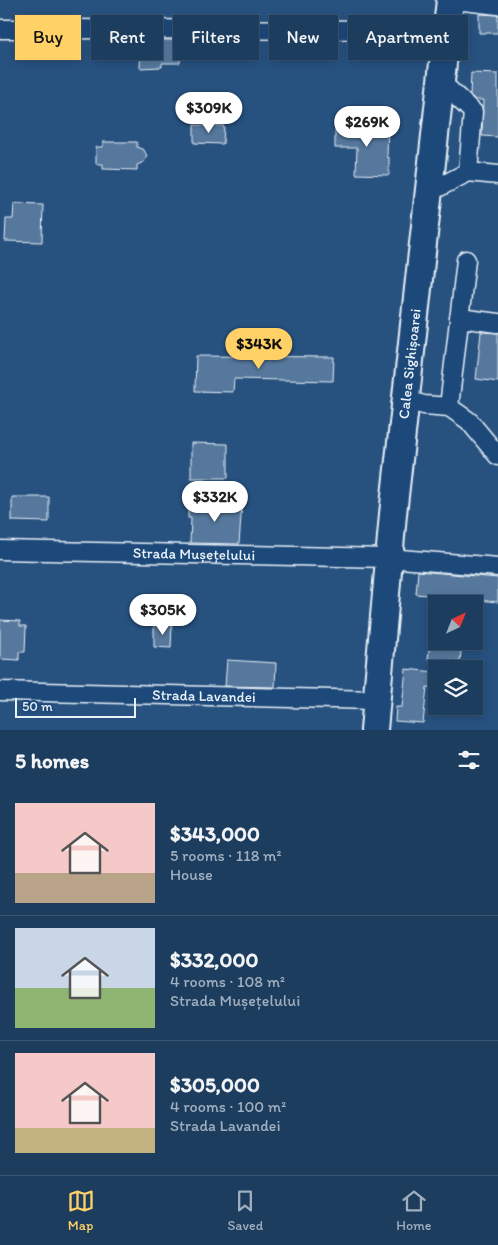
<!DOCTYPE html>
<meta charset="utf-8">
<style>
:root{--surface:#1d3d5f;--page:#254465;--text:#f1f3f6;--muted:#a0aebd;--line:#3b5674;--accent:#ffd166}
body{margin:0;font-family:Itim,sans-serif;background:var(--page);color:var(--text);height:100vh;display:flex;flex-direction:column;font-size:19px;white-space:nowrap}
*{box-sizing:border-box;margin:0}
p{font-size:16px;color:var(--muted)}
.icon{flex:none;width:28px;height:28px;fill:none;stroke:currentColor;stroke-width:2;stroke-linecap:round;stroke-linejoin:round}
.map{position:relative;height:730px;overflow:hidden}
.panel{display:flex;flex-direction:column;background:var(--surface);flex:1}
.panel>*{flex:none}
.hud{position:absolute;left:15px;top:15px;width:469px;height:45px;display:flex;gap:10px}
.needle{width:32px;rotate:43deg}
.controls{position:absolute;left:428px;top:595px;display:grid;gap:10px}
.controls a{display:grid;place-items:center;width:55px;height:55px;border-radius:0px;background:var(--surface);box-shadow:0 2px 8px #0003,0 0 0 1px var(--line);font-size:25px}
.scale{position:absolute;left:15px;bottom:12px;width:121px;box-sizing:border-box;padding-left:5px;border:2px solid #e8f1f8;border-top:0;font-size:14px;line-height:18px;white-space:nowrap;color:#e8f1f8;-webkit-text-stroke:4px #1f4a7a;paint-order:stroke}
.price{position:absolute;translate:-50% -42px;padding:0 11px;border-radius:18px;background:#fff;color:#222;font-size:16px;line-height:32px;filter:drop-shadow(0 1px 2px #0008)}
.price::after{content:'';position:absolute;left:50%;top:30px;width:15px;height:11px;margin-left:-8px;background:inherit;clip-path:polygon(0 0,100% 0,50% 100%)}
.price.selected{background:var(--accent);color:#111}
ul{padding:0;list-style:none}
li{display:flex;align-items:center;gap:15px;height:125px;padding:0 15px}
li+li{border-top:1px solid var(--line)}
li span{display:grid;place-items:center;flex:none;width:140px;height:100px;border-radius:0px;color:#555}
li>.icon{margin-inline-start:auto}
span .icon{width:60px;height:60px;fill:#fffc;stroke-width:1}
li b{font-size:21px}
h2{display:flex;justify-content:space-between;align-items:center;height:60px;padding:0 15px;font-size:21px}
.tag{padding:0 18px;border-radius:0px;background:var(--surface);box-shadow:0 2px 8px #0003,0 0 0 1px var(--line);font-size:18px;line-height:45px}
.tag.selected{background:var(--accent);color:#111}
.dock{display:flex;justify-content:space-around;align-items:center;height:70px;border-top:1px solid var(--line);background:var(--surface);font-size:14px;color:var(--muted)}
.dock a{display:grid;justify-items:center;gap:2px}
.dock .selected{color:var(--accent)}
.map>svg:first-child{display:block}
.building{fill:#57789d;stroke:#e8f1f8}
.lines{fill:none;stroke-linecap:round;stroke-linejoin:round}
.minor-casing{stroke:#e8f1f8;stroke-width:21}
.highway-casing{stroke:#e8f1f8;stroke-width:30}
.minor{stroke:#1f4a7a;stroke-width:18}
.highway{stroke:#1f4a7a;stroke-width:26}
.labels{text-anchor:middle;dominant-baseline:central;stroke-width:5;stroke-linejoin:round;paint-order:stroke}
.street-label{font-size:15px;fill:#e8f1f8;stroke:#1f4a7a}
</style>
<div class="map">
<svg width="498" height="730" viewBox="0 0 498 730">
<rect width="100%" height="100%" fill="#27517f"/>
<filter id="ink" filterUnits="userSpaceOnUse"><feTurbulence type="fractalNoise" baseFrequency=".02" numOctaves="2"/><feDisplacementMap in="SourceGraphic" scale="10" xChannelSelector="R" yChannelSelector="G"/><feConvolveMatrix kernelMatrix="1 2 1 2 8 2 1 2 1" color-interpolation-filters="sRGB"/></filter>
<g filter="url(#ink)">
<g class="building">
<polygon points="479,14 498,15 498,33 479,33"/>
<polygon points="141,40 180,40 180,63 162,63 162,67 140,68"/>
<polygon points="471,73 498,74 498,137 482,136 483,100 475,100 470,95"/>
<polygon points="194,125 224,126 223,144 194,143"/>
<polygon points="356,125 388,125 387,157 389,157 389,175 356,174 357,148 335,148 335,130 356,131"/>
<polygon points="103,142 137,142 137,147 144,150 147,156 144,162 137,165 137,170 103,169 103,164 96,164 96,147 103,147"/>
<polygon points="14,204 43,205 42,242 5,241 6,219 13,219"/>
<polygon points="481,332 498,333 498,382 476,379"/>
<polygon points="196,356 334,357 333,381 234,379 233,392 195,391"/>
<polygon points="191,443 228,444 228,478 191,478"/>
<polygon points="12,497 49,497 49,522 12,521"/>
<polygon points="188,502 242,503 239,544 190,543 191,518 188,518"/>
<polygon points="418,571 498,578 498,602 416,594"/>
<polygon points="0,620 20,621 20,626 26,626 25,652 19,652 19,660 0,659"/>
<polygon points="154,624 172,624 171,648 154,647"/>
<polygon points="430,641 462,641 460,662 428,659"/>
<polygon points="227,660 276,663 275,687 225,686"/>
<polygon points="406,669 435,672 434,688 427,687 423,723 395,721 396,707 402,707"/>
</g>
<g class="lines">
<g class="minor-casing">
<g id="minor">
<polyline points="455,0 498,5"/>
<polyline points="0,29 447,30"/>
<polyline points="441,82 473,112 468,172"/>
<polyline points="428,193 468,172 498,175"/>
<polyline points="459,318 498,323"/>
<polyline points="406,400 424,405 449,407 469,421 498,456"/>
<polyline points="449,407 466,260"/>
<path id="s1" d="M 0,550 L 388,558 L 498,567"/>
<path id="s2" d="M 0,691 L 376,700"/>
</g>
</g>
<g class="highway-casing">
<g id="highway">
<path id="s3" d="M 374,730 L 393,514 L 450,0"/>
</g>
</g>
<use href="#minor" class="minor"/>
<use href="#highway" class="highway"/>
</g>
</g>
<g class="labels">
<g class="street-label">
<text stroke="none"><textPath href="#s3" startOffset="368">Calea Sighișoarei</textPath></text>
<text stroke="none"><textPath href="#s1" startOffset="194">Strada Mușețelului</textPath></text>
<text stroke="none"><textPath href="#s2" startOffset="204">Strada Lavandei</textPath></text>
</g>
</g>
</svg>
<div class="controls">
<a><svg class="needle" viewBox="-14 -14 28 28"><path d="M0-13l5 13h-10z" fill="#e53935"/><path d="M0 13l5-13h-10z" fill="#a0aebd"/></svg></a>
<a><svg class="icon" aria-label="layers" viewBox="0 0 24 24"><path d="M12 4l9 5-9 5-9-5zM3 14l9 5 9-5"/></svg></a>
</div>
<div class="scale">50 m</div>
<b class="price" style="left:209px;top:134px">$309K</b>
<b class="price" style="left:367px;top:148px">$269K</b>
<b class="price selected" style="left:259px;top:370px">$343K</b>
<b class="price" style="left:215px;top:523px">$332K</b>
<b class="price" style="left:163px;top:636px">$305K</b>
<div class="hud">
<a class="tag selected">Buy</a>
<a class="tag">Rent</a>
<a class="tag">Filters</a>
<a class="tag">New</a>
<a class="tag">Apartment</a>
</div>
</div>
<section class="panel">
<h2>5 homes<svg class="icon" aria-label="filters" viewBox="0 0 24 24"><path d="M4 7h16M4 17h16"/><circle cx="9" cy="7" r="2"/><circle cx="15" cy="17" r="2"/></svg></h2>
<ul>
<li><span style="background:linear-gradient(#f6c9c9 70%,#b9a48a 0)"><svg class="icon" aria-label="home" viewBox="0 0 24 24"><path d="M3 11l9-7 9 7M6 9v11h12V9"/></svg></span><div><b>$343,000</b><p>5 rooms · 118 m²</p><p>House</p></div></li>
<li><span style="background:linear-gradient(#c9d6e8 60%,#8fb573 0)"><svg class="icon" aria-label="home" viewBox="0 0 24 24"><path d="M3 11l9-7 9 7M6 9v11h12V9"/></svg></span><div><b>$332,000</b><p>4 rooms · 108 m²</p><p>Strada Mușețelului</p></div></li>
<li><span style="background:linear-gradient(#f6c9c9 75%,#c2b280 0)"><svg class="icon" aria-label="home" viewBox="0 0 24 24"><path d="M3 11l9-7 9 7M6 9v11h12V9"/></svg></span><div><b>$305,000</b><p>4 rooms · 100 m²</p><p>Strada Lavandei</p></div></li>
</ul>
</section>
<nav class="dock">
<a class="selected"><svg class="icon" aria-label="map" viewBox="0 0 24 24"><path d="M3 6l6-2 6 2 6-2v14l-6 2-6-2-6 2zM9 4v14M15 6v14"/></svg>Map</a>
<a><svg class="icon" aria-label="saved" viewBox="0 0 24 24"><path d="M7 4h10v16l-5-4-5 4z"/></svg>Saved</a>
<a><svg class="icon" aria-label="home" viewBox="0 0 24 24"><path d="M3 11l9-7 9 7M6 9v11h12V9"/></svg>Home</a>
</nav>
